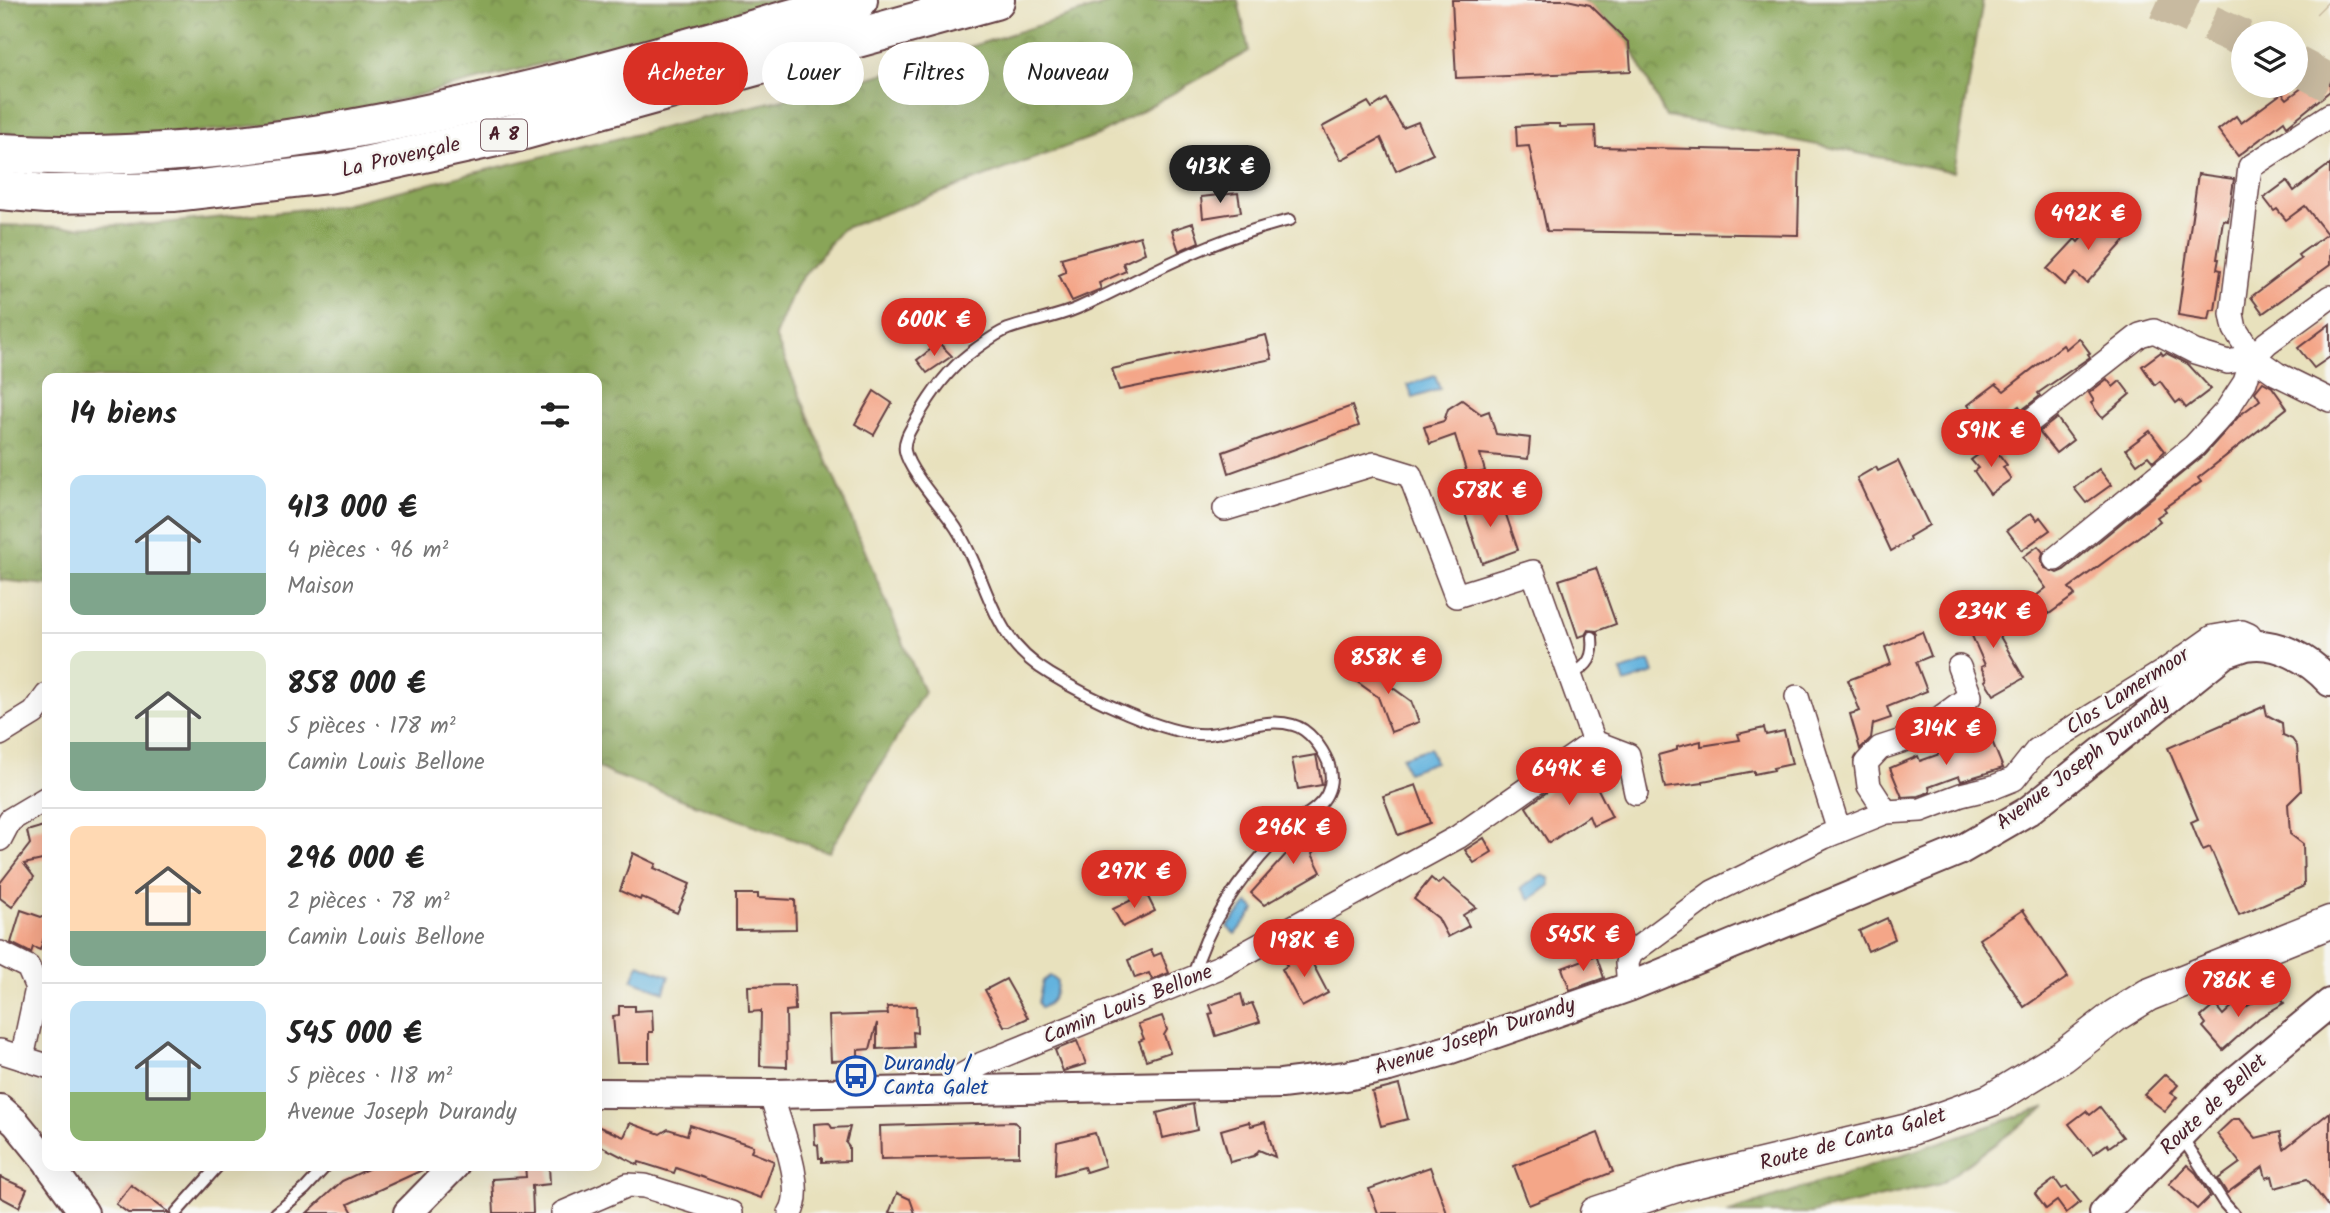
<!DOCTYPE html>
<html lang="fr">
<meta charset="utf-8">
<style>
:root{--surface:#fff;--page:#f6f6f6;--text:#222;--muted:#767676;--line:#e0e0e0;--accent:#d93025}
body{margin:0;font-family:Kalam,sans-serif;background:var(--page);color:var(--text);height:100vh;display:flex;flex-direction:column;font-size:26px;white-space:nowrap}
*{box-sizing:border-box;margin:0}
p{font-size:23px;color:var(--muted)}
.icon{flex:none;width:38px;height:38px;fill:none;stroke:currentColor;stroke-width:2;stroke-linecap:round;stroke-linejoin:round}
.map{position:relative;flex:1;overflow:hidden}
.panel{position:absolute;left:42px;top:373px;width:560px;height:798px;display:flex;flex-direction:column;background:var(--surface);border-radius:14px;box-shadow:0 7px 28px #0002}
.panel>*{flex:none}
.hud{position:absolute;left:623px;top:42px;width:665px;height:63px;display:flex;gap:14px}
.fabs{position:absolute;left:2231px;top:21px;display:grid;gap:14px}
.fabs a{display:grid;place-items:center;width:77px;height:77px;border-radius:50%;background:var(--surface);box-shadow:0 7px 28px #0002;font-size:35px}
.price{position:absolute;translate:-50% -60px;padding:0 16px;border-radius:24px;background:var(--accent);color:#fff;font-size:23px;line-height:46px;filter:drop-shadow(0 2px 4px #0008)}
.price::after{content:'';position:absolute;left:50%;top:42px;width:21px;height:16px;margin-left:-10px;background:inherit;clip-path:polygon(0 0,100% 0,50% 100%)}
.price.active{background:#222;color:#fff}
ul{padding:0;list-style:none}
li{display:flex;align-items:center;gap:21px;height:175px;padding:0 28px}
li+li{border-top:2px solid var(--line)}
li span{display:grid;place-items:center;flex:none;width:196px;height:140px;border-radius:14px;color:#555}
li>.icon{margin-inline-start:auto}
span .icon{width:84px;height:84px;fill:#fffc;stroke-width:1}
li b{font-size:30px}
h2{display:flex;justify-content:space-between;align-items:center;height:84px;padding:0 28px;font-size:30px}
.tag{padding:0 24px;border-radius:32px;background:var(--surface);box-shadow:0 7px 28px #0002;font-size:24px;line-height:63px}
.tag.active{background:var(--accent);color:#fff}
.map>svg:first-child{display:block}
.forest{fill:url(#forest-crowns);stroke:#6a6242;stroke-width:2}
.water{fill:#63b3de;stroke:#566984;stroke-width:2}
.building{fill:#f4a688}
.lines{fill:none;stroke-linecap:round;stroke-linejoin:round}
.motorway-tunnel{stroke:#c8baa0;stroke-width:38;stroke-dasharray:38 19;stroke-linecap:butt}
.service-casing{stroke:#623c41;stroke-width:14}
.minor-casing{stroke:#623c41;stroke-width:26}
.tertiary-casing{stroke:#623c41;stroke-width:32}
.secondary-casing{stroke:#623c41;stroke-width:35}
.motorway-casing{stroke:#623c41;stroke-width:42}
.service{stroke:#fff;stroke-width:10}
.minor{stroke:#fff;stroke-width:23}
.tertiary{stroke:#fff;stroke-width:28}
.secondary{stroke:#fff;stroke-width:32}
.motorway{stroke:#fff;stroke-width:38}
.labels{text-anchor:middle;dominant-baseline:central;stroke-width:5;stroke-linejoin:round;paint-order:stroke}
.shield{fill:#f6f6f2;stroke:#7e6067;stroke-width:2}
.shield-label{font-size:19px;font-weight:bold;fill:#4a1f2b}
.street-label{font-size:21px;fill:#4a1f2b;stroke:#f6f6f2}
.transit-label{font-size:21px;fill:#164399;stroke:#f6f6f2;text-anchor:start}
</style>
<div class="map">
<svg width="2330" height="1213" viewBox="0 0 2330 1213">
<defs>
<pattern id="forest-crowns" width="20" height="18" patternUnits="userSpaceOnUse" patternTransform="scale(1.75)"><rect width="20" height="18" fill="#89a558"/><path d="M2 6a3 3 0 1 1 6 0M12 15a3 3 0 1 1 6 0" fill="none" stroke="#728649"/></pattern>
</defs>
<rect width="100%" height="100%" fill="#f6f6f2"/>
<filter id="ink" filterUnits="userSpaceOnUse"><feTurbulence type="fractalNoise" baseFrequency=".0143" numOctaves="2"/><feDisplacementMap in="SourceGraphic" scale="14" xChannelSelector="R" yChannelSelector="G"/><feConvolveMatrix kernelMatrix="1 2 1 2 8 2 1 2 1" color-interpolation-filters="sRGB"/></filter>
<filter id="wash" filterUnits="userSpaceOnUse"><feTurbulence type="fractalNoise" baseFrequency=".00686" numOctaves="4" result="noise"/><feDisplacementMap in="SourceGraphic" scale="28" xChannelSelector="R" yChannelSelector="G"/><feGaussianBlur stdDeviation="1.57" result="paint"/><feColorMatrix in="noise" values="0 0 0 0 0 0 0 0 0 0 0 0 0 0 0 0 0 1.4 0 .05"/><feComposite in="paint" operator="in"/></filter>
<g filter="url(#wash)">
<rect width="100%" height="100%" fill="#e8e1bd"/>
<g class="forest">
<path d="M 0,0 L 782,0 C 685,28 587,53 489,77 C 426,93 362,111 297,120 C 200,135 98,140 0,134 Z"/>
<polygon points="1120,0 1238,0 1249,51 1098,135 842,229 796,285 775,336 924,692 829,852 611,774 597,767 597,378 47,378 47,585 0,580 0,225 67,227 154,224 335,206 863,80"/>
<polygon points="1581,0 1983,0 1954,172 1711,124 1666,117 1629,43 1590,5"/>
<polygon points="2046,1107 1940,1184 1811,1213 1727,1213"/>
</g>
<g class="water">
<polygon points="1435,376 1440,389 1413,398 1408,385"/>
<polygon points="1650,661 1654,673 1625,683 1621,671"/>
<polygon points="1430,748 1435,762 1407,772 1402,757"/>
<polygon points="1541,875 1549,878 1550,885 1530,900 1521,888"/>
<polygon points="1248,903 1255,910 1235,934 1227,927"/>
<polygon points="639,964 669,976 664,992 632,980"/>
<path d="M 1050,976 L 1057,981 C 1057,994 1053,1003 1041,1008 L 1038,1002 L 1043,981 Z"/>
</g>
<g id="blocks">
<g class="building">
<polygon points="1452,0 1567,0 1590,5 1629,43 1631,71 1456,78"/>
<polygon points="2330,67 2330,91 2287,126 2284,121 2238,156 2218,130 2236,116 2241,123 2282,93 2287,99"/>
<polygon points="1386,99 1403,128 1418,122 1433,154 1396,171 1381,138 1341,160 1322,127 1368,102 1372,108"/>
<polygon points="1549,124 1559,124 1560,127 1595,126 1596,147 1800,151 1798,235 1547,231 1529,146 1517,147 1516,126"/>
<polygon points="2330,164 2330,265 2263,313 2251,297 2301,259 2298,255 2327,234 2305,206 2286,220 2277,209 2274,211 2264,198 2287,181 2294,191"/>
<polygon points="2198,174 2234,179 2228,221 2223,220 2217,259 2219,259 2217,269 2221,270 2215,310 2211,310 2209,320 2178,315"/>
<polygon points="1238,193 1241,212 1203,218 1201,197"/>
<polygon points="2102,215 2127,238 2087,283 2076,273 2065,285 2047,269 2075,239 2078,242"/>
<polygon points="1193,223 1199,242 1179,251 1172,230"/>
<polygon points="1140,236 1145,253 1123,263 1126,271 1099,283 1101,289 1072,301 1059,275 1066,272 1061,258"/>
<polygon points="2330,324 2330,357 2314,368 2298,348"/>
<polygon points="1266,335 1272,359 1119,390 1112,369"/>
<polygon points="2079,338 2090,353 2088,354 2090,357 2038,393 2040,396 2022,410 2019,406 1986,431 1968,405 1996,384 2004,391 2063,345 2066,349"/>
<polygon points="939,343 952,356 927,373 917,360"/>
<polygon points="2161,352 2163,355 2166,353 2188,364 2211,389 2186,408 2180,400 2176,403 2160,381 2155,385 2142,366"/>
<polygon points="2107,379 2113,387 2120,381 2130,394 2102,418 2091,403 2094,401 2089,393"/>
<polygon points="2263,382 2272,387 2287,408 2198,478 2201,482 2164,508 2166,511 2157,517 2160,521 2069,588 2075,595 2049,614 2036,596 2046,588 2023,557 2038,546 2043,552 2041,561 2045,568 2057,573 2064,570 2204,455 2240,415 2260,400 2255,392"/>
<polygon points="874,391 892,403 874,435 855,424"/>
<polygon points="1462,400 1481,414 1489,411 1496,434 1530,438 1528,459 1480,454 1485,471 1468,477 1455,435 1430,444 1424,427 1444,421 1448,409"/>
<polygon points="1352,406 1359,426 1229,473 1223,452"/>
<polygon points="2057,418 2073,440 2056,453 2039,432"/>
<polygon points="2150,431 2165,451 2153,462 2148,456 2137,464 2126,449"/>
<polygon points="1992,445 2007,465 2003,467 2011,479 1990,494 1974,471 1978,468 1971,460"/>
<polygon points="1898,461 1929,525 1909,537 1910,540 1891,551 1857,478 1876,467 1878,471"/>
<polygon points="2099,469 2111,485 2086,503 2074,488"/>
<polygon points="1486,497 1488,504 1501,500 1518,550 1482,563 1462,505"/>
<polygon points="2031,513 2037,520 2040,517 2050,530 2022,550 2007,530"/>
<polygon points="1596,568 1616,624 1597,631 1588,630 1585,635 1578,637 1559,580"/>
<polygon points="1993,605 2005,630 1998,633 2024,678 1994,695 1985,681 1987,679 1981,667 1985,665 1964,618"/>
<polygon points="1922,632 1931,656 1916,662 1927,691 1887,707 1891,718 1873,724 1871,738 1860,749 1850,714 1860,711 1848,680 1891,664 1885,647"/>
<polygon points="1375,658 1393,671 1387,680 1389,685 1411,701 1419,722 1391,732 1378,697 1356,681"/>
<polygon points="2265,706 2267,715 2282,723 2283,735 2292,739 2297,746 2301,791 2288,804 2290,834 2303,844 2304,886 2239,915 2210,847 2203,850 2197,837 2191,822 2198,819 2168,748"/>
<polygon points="1764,728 1766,735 1784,731 1792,764 1773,768 1774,770 1754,774 1754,771 1703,781 1703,783 1665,788 1658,755 1677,750 1677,747 1701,741 1701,746 1740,740 1738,734"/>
<polygon points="1990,736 2003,768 1961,781 1959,776 1929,787 1930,792 1918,796 1902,797 1890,768 1918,756 1920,761"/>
<polygon points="1316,755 1322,785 1298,789 1292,759"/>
<polygon points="1589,771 1612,817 1593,826 1589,816 1549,843 1526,807 1554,787"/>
<polygon points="1416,785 1430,823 1398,835 1383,796"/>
<polygon points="1317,820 1331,833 1312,854 1321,872 1264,905 1251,893"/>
<polygon points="47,825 47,859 24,864 34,877 12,907 0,898 0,883 30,844 27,831"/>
<polygon points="1484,838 1492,852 1474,863 1465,850"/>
<polygon points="633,853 656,864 654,868 690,884 677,913 641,897 640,900 620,891"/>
<polygon points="1431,878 1438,884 1443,879 1476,907 1463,915 1469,926 1448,937 1438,918 1414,899"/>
<polygon points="1146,893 1155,911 1123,927 1113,909"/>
<polygon points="736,894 758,894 758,898 795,900 796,929 736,930"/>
<polygon points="21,910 47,919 47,928 40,950 33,947 31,953 11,943"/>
<polygon points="2023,910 2068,977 2024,1007 1979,939"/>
<polygon points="1887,918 1895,939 1868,951 1859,931"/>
<polygon points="1151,950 1154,956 1161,953 1169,973 1152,980 1149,973 1135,978 1128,960"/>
<polygon points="1299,951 1303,958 1308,955 1328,993 1302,1007 1282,969 1287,966 1283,959"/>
<polygon points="1596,955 1604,978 1570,990 1562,968"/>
<polygon points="1006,979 1028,1018 1011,1026 1004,1026 985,990"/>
<polygon points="794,985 795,1010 786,1011 787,1067 760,1066 761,1011 749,1012 748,986"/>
<polygon points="2275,989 2284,1003 2259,1018 2223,1050 2203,1027 2206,1024 2201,1017 2215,1005 2223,1015 2237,1002 2243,1009"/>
<polygon points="1241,994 1244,1006 1252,1003 1260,1022 1216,1036 1209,1014 1213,1013 1210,1005"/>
<polygon points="619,1006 635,1006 635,1011 652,1010 653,1032 649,1032 649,1062 617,1062 613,1016 619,1015"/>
<polygon points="916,1006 917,1033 913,1032 914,1047 877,1049 877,1023 870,1049 858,1050 858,1057 856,1057 856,1060 831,1061 829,1016 888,1014 887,1007"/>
<polygon points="1162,1016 1167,1030 1164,1035 1170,1052 1146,1060 1139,1041 1144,1039 1138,1024"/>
<polygon points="1077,1041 1086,1064 1063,1071 1055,1050"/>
<polygon points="2165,1074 2178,1085 2171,1093 2177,1097 2165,1111 2144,1095"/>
<polygon points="1399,1085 1408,1119 1381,1126 1372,1092"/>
<polygon points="1193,1104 1197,1130 1163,1138 1157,1113"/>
<polygon points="2100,1107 2123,1137 2109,1147 2107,1144 2093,1154 2069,1124 2086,1111 2090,1115"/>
<polygon points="2330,1112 2330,1209 2307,1179 2275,1188 2272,1176 2266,1178 2263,1167 2227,1193 2218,1179 2240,1163 2217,1134 2233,1119 2240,1119 2256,1138 2280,1132 2284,1149"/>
<polygon points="1014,1122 1019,1126 1019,1156 881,1159 880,1126"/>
<polygon points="1249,1122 1251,1126 1265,1122 1275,1157 1259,1150 1254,1156 1230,1162 1221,1130"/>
<polygon points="630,1123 660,1134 668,1129 687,1135 690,1125 753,1146 751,1152 774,1161 761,1198 676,1168 674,1173 639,1162 638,1165 597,1144 597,1126 624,1137"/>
<polygon points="829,1123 832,1128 850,1127 846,1143 849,1147 849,1161 822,1162 822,1158 819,1158 818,1145 815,1144 814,1124"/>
<polygon points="1095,1133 1105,1166 1086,1172 1084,1167 1055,1175 1057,1142"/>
<polygon points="1598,1133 1613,1172 1529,1205 1514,1166"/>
<polygon points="2187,1165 2196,1173 2210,1196 2197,1209 2169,1184"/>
<polygon points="374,1166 431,1166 348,1204 353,1213 307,1213 342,1181"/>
<polygon points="525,1166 549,1166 550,1184 532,1186 533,1213 494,1213 492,1179 526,1177"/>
<polygon points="1430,1167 1447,1213 1378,1213 1369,1189"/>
<polygon points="0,1177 27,1189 19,1207 0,1197"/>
<polygon points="2055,1179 2062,1189 2067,1186 2080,1202 2066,1213 2057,1201 2046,1209 2035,1194"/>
<polygon points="131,1185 168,1212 168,1213 128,1213 116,1204"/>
<polygon points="897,1193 910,1199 915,1213 889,1213"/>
</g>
</g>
</g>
<g filter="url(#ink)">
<use href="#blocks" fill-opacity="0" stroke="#623c41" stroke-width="2"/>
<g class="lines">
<g class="motorway-tunnel">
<polyline points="2158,0 2244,39"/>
<polyline points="2329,0 2330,1"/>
<polyline points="2296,65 2330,83"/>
</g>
<g class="service-casing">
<g id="service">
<path d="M 1571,674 C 1589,667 1594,656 1592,637"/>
<path d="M 1193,976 C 1208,921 1243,873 1283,833 C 1296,819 1319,811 1327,794 C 1332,784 1332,773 1328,762 C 1322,748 1309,729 1293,725 C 1266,717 1236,731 1209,734 C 1170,738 1084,695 1050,674 C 988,637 991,583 956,528 C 943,508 909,472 905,451 C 903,440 911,429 916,420 C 929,397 948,370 969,354 C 981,345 995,334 1008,329 C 1031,321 1055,318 1078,308 C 1108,295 1137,279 1166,265 C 1206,246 1247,230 1290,220"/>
<polyline points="2182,1137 2224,1203 2233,1213"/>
<polyline points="176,1213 218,1166"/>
<polyline points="276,1213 305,1189 326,1166"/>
</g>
</g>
<g class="minor-casing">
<g id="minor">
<polyline points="2253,357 2235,329 2232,314 2250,167 2330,115"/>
<polyline points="2006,440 2140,335 2154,331 2195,352 2228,362 2253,357 2277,374 2330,400"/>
<polyline points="2055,559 2194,446 2226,411 2245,382 2253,357 2267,343 2330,297"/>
<polyline points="1797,697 1839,831"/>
<polyline points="0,734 34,713 47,695"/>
<polyline points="1594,742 1628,755 1636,793"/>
<polyline points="1886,812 1869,786 1866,763 1880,748 1914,737 1970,696 1959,667"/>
<polyline points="0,839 10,820 47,798"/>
<polyline points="0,953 28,967 37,988 22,1058"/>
<polyline points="1629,987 1627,963 1631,953 1713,892 1824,837 1886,812 1921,810 1961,795 1994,787 2014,779 2037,750 2169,668 2213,637 2242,632 2249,635 2256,646"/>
<polyline points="0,1051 47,1066"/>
<polyline points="954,1089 961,1076 982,1064 1220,967 1458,837 1594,742 1533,572 1456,596 1410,475 1374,464 1225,509"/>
<path d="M 771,1094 C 779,1124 807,1188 790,1213"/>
<polyline points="563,1213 628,1185 645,1186 731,1213"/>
</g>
</g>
<g class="tertiary-casing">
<g id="tertiary">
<path d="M 597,1093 L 771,1094 L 1281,1084 L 1346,1076 L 1389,1067 L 1448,1050 L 1629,987 L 1959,851 L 2028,811 L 2225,653 C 2232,651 2239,648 2246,646 C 2277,640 2310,660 2330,682"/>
<polyline points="0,1109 16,1123 47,1161"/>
<polyline points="50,1166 84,1213"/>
<polyline points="408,1213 454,1166"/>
<polyline points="2104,1213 2222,1092 2330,1003"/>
</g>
</g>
<g class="secondary-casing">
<polyline id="secondary" points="1596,1213 1682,1184 1908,1130 1991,1100 2063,1056 2116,1015 2148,995 2330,922"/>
</g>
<g class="motorway-casing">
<g id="motorway">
<path d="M 0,153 C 294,171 577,78 858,0"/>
<polyline points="0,190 46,194 175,192 328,174 510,134 995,0"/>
</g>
</g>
<use href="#service" class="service"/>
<use href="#minor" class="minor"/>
<use href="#tertiary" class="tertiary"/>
<use href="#secondary" class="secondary"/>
<use href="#motorway" class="motorway"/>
</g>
</g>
<defs>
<g id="bus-ring" transform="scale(2.0125)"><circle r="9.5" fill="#f6f6f2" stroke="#1a4fb4" stroke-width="1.5"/><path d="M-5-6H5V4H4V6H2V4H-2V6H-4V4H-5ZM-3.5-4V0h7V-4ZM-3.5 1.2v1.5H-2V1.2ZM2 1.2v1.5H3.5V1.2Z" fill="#1a4fb4"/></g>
</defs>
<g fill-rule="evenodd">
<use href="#bus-ring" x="856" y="1076"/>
</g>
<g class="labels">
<rect class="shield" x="481" y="119.5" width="46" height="31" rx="5"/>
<g class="shield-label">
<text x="504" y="135">A 8</text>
</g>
<g class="street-label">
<text transform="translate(401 158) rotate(-13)">La Provençale</text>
<text transform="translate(2128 692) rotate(-33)">Clos Lamermoor</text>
<text transform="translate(2083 763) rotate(-37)">Avenue Joseph Durandy</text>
<text transform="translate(1128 1005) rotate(-22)">Camin Louis Bellone</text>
<text transform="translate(1475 1037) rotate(-18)">Avenue Joseph Durandy</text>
<text transform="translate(2214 1105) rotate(-43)">Route de Bellet</text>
<text transform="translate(1853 1140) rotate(-15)">Route de Canta Galet</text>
</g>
<g class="transit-label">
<text x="883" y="1064">Durandy /<tspan x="883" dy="24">Canta Galet</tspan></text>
</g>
</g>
</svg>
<div class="fabs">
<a><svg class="icon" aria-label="layers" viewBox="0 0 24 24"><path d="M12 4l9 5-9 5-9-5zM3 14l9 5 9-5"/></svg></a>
</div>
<b class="price active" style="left:1220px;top:205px">413K €</b>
<b class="price" style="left:2088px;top:252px">492K €</b>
<b class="price" style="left:934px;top:358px">600K €</b>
<b class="price" style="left:1991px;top:469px">591K €</b>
<b class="price" style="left:1490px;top:529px">578K €</b>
<b class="price" style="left:1993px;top:650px">234K €</b>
<b class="price" style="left:1388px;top:696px">858K €</b>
<b class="price" style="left:1946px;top:767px">314K €</b>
<b class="price" style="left:1569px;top:807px">649K €</b>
<b class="price" style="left:1293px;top:866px">296K €</b>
<b class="price" style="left:1134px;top:910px">297K €</b>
<b class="price" style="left:1583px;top:973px">545K €</b>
<b class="price" style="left:1304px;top:979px">198K €</b>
<b class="price" style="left:2238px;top:1019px">786K €</b>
<div class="hud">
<a class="tag active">Acheter</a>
<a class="tag">Louer</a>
<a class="tag">Filtres</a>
<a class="tag">Nouveau</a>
</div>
<section class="panel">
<h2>14 biens<svg class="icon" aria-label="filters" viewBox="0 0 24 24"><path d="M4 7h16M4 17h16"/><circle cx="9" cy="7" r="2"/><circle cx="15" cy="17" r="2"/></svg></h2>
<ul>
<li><span style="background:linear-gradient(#bfe0f5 70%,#7fa58c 0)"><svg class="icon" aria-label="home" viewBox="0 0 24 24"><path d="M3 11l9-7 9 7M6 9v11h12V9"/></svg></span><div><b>413 000 €</b><p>4 pièces · 96 m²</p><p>Maison</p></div></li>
<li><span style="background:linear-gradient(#dfe7d0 65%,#7fa58c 0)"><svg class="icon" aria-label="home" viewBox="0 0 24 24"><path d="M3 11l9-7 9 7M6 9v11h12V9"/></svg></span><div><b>858 000 €</b><p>5 pièces · 178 m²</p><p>Camin Louis Bellone</p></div></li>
<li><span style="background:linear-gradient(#ffd9b3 75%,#7fa58c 0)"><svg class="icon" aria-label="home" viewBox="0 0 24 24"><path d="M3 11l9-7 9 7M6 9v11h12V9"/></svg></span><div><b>296 000 €</b><p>2 pièces · 78 m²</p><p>Camin Louis Bellone</p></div></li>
<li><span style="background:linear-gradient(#bfe0f5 65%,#8fb573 0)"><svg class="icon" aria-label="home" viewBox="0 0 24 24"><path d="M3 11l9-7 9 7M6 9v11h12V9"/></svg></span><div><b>545 000 €</b><p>5 pièces · 118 m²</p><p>Avenue Joseph Durandy</p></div></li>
</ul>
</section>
</div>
